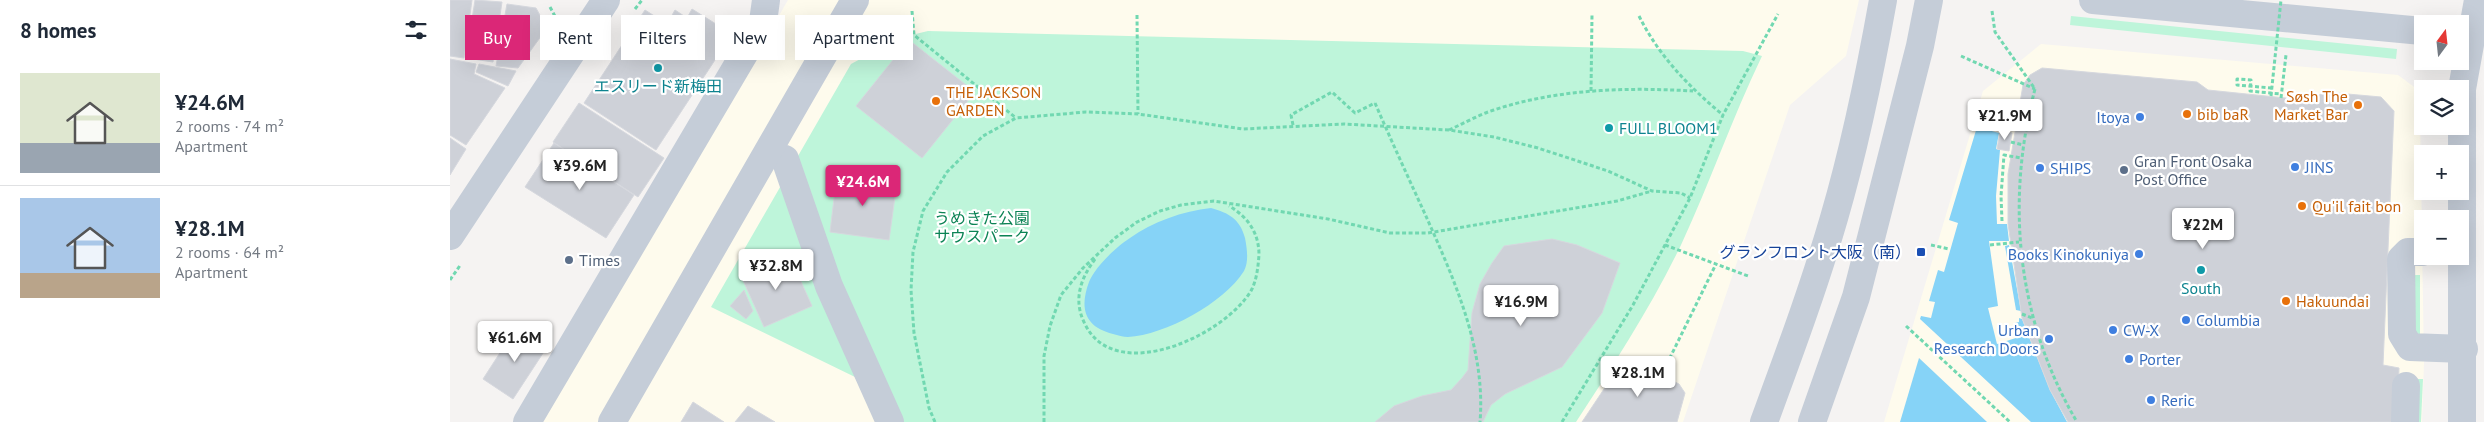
<!DOCTYPE html>
<meta charset="utf-8">
<style>
:root{--surface:#fff;--page:#f6f6f7;--text:#1f2937;--muted:#747a83;--line:#e0e1e3;--accent:#db2777}
body{margin:0;font-family:"PT Sans","Noto Sans JP",sans-serif;background:var(--page);color:var(--text);height:100vh;display:flex;flex-direction:column;font-size:19px;white-space:nowrap}
*{box-sizing:border-box;margin:0}
p{font-size:16px;color:var(--muted)}
.icon{flex:none;width:28px;height:28px;fill:none;stroke:currentColor;stroke-width:2;stroke-linecap:round;stroke-linejoin:round}
.map{position:relative;flex:1;overflow:hidden}
.details{display:flex;flex-direction:column;background:var(--surface);width:450px}
.details>*{flex:none}
.hud{position:absolute;left:15px;top:15px;width:475px;height:45px;display:flex;gap:10px}
.needle{width:32px;rotate:15deg}
.controls{position:absolute;left:1964px;top:15px;display:grid;gap:10px}
.controls a{display:grid;place-items:center;width:55px;height:55px;border-radius:0px;background:var(--surface);box-shadow:0 5px 20px #0002;font-size:25px}
.price{position:absolute;translate:-50% -42px;padding:0 11px;border-radius:5px;background:#fff;color:#222;font-size:16px;line-height:32px;filter:drop-shadow(0 1px 2px #0008)}
.price::after{content:'';position:absolute;left:50%;top:30px;width:15px;height:11px;margin-left:-8px;background:inherit;clip-path:polygon(0 0,100% 0,50% 100%)}
.price.current{background:var(--accent);color:#fff}
ul{padding:0;list-style:none}
li{display:flex;align-items:center;gap:15px;height:125px;padding:0 20px}
li+li{border-top:1px solid var(--line)}
li span{display:grid;place-items:center;flex:none;width:140px;height:100px;border-radius:0px;color:#555}
li>.icon{margin-inline-start:auto}
span .icon{width:60px;height:60px;fill:#fffc;stroke-width:1}
li b{font-size:21px}
h2{display:flex;justify-content:space-between;align-items:center;height:60px;padding:0 20px;font-size:21px}
.chip{padding:0 18px;border-radius:0px;background:var(--surface);box-shadow:0 5px 20px #0002;font-size:18px;line-height:45px}
.chip.current{background:var(--accent);color:#fff}
main{display:flex;flex:1;min-height:0}
.map>svg:first-child{display:block}
.commercial{fill:#fefbed}
.green{fill:#bef5da}
.water{fill:#86d3f7}
.building{fill:#ced1d8;stroke:#d6d8de}
.lines{fill:none;stroke-linecap:round;stroke-linejoin:round}
.path{stroke:#71d8b1;stroke-width:3;stroke-dasharray:4 2.5;stroke-linecap:butt}
.minor{stroke:#c5cdd8;stroke-width:28}
.path-bridge{stroke:#71d8b1;stroke-width:3;stroke-dasharray:4 2.5;stroke-linecap:butt}
.culture-dot{fill:#0f9aa8;stroke:#fff;stroke-width:2}
.food-dot{fill:#e8710a;stroke:#fff;stroke-width:2}
.shop-dot{fill:#3f7fe0;stroke:#fff;stroke-width:2}
.service-dot{fill:#5c6f8a;stroke:#fff;stroke-width:2}
.transit-dot{fill:#1a4fb4;stroke:#fff;stroke-width:2}
.labels{text-anchor:middle;dominant-baseline:central;stroke-width:4.5;stroke-linejoin:round;paint-order:stroke}
.culture-label{font-size:16px;fill:#0d838f;stroke:#fff}
.food-label{font-size:16px;fill:#c56008;stroke:#fff;text-anchor:start}
.shop-label{font-size:16px;fill:#366cbe;stroke:#fff;text-anchor:start}
.service-label{font-size:16px;fill:#4e5e75;stroke:#fff;text-anchor:start}
.park-label{font-size:16px;fill:#0c8355;stroke:#fff}
.transit-label{font-size:16px;fill:#164399;stroke:#fff;text-anchor:end}
</style>
<main>
<section class="details">
<h2>8 homes<svg class="icon" aria-label="filters" viewBox="0 0 24 24"><path d="M4 7h16M4 17h16"/><circle cx="9" cy="7" r="2"/><circle cx="15" cy="17" r="2"/></svg></h2>
<ul>
<li><span style="background:linear-gradient(#dfe7d0 70%,#9aa5b1 0)"><svg class="icon" aria-label="home" viewBox="0 0 24 24"><path d="M3 11l9-7 9 7M6 9v11h12V9"/></svg></span><div><b>¥24.6M</b><p>2 rooms · 74 m²</p><p>Apartment</p></div></li>
<li><span style="background:linear-gradient(#a9c7e8 75%,#b9a48a 0)"><svg class="icon" aria-label="home" viewBox="0 0 24 24"><path d="M3 11l9-7 9 7M6 9v11h12V9"/></svg></span><div><b>¥28.1M</b><p>2 rooms · 64 m²</p><p>Apartment</p></div></li>
</ul>
</section>
<div class="map">
<svg width="2034" height="422" viewBox="0 0 2034 422">
<rect width="100%" height="100%" fill="#f5f3f2"/>
<g class="commercial">
<polygon points="338,0 1409,0 1396,56 1340,105 1233,422 93,422"/>
<polygon points="1591,44 1948,75 1967,89 1970,111 1974,363 1972,422 1434,422 1533,91"/>
</g>
<g class="green">
<polygon points="1621,16 1947,49 1946,59 1620,25"/>
<path d="M 478,31 L 1293,51 L 1312,56 C 1282,118 1260,183 1231,245 C 1201,307 1164,364 1126,422 L 428,422 L 405,377 L 261,307 L 401,64 L 449,38 Z"/>
<polygon points="1965,275 1970,275 1970,335 1965,335 1963,277"/>
<polygon points="1965,379 1973,379 1971,422 1964,422"/>
</g>
<g class="water">
<polygon points="1527,127 1549,133 1546,149 1550,150 1546,196 1547,224 1557,224 1559,241 1539,241 1548,306 1538,308 1547,344 1569,337 1565,323 1569,322 1569,318 1572,319 1600,390 1617,422 1581,422 1470,319 1471,316 1481,318 1485,302 1479,301 1488,270 1494,272 1508,223 1499,220"/>
<path d="M 761,208 C 779,213 790,219 795,238 C 797,248 799,262 794,271 C 774,303 715,335 678,337 C 673,337 668,335 663,334 C 635,327 629,309 639,282 C 645,267 666,247 680,238 C 702,222 733,211 761,208 Z"/>
<polygon points="1559,245 1571,311 1566,310 1555,246"/>
<polygon points="1469,358 1537,422 1450,422"/>
</g>
<g class="building">
<polygon points="0,0 22,0 14,58 0,56"/>
<polygon points="25,0 52,2 43,62 16,58"/>
<polygon points="57,4 86,8 97,28 68,68 46,66"/>
<polygon points="242,9 282,34 206,150 134,103 195,10 217,24 225,10 237,18"/>
<polygon points="459,40 525,92 472,158 406,106"/>
<polygon points="0,59 26,64 24,74 55,88 16,145 0,135"/>
<polygon points="29,64 66,71 58,86 26,72"/>
<polygon points="1592,68 1747,82 1758,90 1845,99 1859,100 1875,92 1931,97 1944,111 1933,365 1949,368 1947,422 1618,422 1600,390 1572,318 1558,224 1558,174 1573,85 1580,75"/>
<polygon points="129,103 214,158 188,197 103,142"/>
<polygon points="1550,131 1562,133 1559,151 1547,149"/>
<polygon points="0,138 16,149 0,175"/>
<polygon points="104,143 184,195 156,238 75,187"/>
<polygon points="387,174 447,182 439,240 380,232"/>
<polygon points="1102,239 1127,245 1170,263 1152,313 1112,367 1055,394 1041,405 1033,422 925,422 944,406 972,396 1001,390 1012,378 1018,370 1022,313 1030,284 1042,263 1054,246"/>
<polygon points="339,255 362,306 314,327 291,276"/>
<polygon points="294,290 303,311 296,319 280,306"/>
<polygon points="66,328 97,347 63,399 33,379"/>
<polygon points="1175,364 1187,364 1229,384 1235,393 1227,422 1132,422 1164,374"/>
<polygon points="243,402 274,422 231,422"/>
<polygon points="298,406 325,422 285,422"/>
</g>
<g class="lines">
<g class="path">
<polyline points="100,7 107,20"/>
<polyline points="185,9 192,0"/>
<polyline points="462,11 464,35 566,118"/>
<path d="M 1542,11 L 1545,32 L 1585,89 C 1555,203 1567,320 1627,422"/>
<polyline points="687,15 688,114"/>
<path d="M 1189,16 C 1209,56 1239,87 1273,115"/>
<polyline points="1511,56 1585,89"/>
<path d="M 1822,88 C 1810,87 1798,86 1787,85 L 1787,79 L 1801,80 L 1800,91 L 1831,94"/>
<polyline points="1141,91 1142,15"/>
<polyline points="1831,98 1836,55"/>
<polyline points="843,125 841,115 882,92 905,113 925,103"/>
<path d="M 999,130 C 1012,124 1025,117 1038,112 C 1103,89 1175,87 1243,91"/>
<polyline points="1561,142 1573,145"/>
<polyline points="1552,221 1551,196 1554,155 1571,158"/>
<polyline points="1215,245 1298,276"/>
<polyline points="1481,245 1499,249"/>
<polyline points="1540,245 1569,242"/>
<path d="M 645,259 C 631,278 623,299 634,322 C 663,388 777,335 802,289 C 807,278 808,267 809,255 C 809,233 798,217 779,206"/>
<polyline points="0,280 11,264"/>
<polyline points="1572,314 1582,318"/>
<polyline points="1456,326 1560,422"/>
<polyline points="1211,376 1266,264"/>
<polyline points="485,422 479,408 464,333 461,290 463,252 473,211 497,172 533,136 566,118 636,112 688,114 793,129 894,124 999,130 1044,137 1088,148 1158,171 1202,191 1231,193 1240,198"/>
<polyline points="594,422 594,356 600,326 611,295 633,268 665,238 687,222 710,211 731,205 764,201 878,219 940,233 978,233 1167,201 1202,191"/>
<polyline points="1112,422 1183,305 1215,245 1240,198 1273,115 1328,14"/>
</g>
<g class="minor">
<polyline points="1643,0 1972,31"/>
<polyline points="335,159 379,286 440,422"/>
<polyline points="0,236 156,0"/>
<polyline points="1972,252 1958,252 1951,259 1952,334 1960,347 2014,349"/>
<polyline points="77,422 313,22 316,0"/>
<polyline points="162,422 405,0"/>
<path d="M 1314,422 C 1339,354 1364,287 1384,218 C 1405,146 1420,73 1433,0"/>
<polyline points="1362,422 1406,297 1470,46 1479,0"/>
<polyline points="1955,422 1956,386"/>
<polyline points="2012,422 2012,89 2028,0"/>
</g>
<g class="path-bridge">
<polyline points="1821,96 1831,0"/>
<path d="M 925,103 C 941,140 958,177 975,214 C 1004,279 1036,349 1030,422"/>
</g>
</g>
<g class="culture-dot">
<circle cx="208" cy="68" r="5"/>
<circle cx="1159" cy="128" r="5"/>
<circle cx="1751" cy="270" r="5"/>
</g>
<g class="food-dot">
<circle cx="486" cy="101" r="5"/>
<circle cx="1908" cy="105" r="5"/>
<circle cx="1737" cy="114" r="5"/>
<circle cx="1852" cy="206" r="5"/>
<circle cx="1836" cy="301" r="5"/>
</g>
<g class="shop-dot">
<circle cx="1690" cy="117" r="5"/>
<circle cx="1845" cy="167" r="5"/>
<circle cx="1590" cy="168" r="5"/>
<circle cx="1689" cy="254" r="5"/>
<circle cx="1736" cy="320" r="5"/>
<circle cx="1663" cy="330" r="5"/>
<circle cx="1599" cy="339" r="5"/>
<circle cx="1679" cy="359" r="5"/>
<circle cx="1701" cy="400" r="5"/>
</g>
<g class="service-dot">
<circle cx="1674" cy="170" r="5"/>
<circle cx="119" cy="260" r="5"/>
</g>
<rect class="transit-dot" x="1466" y="247" width="10" height="10" rx="2.5"/>
<g class="labels">
<g class="culture-label">
<text x="208" y="86">エスリード新梅田</text>
<text x="1169" y="128" text-anchor="start">FULL BLOOM1</text>
<text x="1751" y="288">South</text>
</g>
<g class="food-label">
<text x="496" y="92">THE JACKSON<tspan x="496" dy="18">GARDEN</tspan></text>
<text x="1898" y="96" text-anchor="end">Søsh The<tspan x="1898" dy="18">Market Bar</tspan></text>
<text x="1747" y="114">bib baR</text>
<text x="1862" y="206">Qu'il fait bon</text>
<text x="1846" y="301">Hakuundai</text>
</g>
<g class="shop-label">
<text x="1680" y="117" text-anchor="end">Itoya</text>
<text x="1855" y="167">JINS</text>
<text x="1600" y="168">SHIPS</text>
<text x="1679" y="254" text-anchor="end">Books Kinokuniya</text>
<text x="1746" y="320">Columbia</text>
<text x="1589" y="330" text-anchor="end">Urban<tspan x="1589" dy="18">Research Doors</tspan></text>
<text x="1673" y="330">CW-X</text>
<text x="1689" y="359">Porter</text>
<text x="1711" y="400">Reric</text>
</g>
<g class="service-label">
<text x="1684" y="161">Gran Front Osaka<tspan x="1684" dy="18">Post Office</tspan></text>
<text x="129" y="260">Times</text>
</g>
<g class="park-label">
<text x="532" y="218">うめきた公園<tspan x="532" dy="18">サウスパーク</tspan></text>
</g>
<g class="transit-label">
<text x="1461" y="252">グランフロント大阪（南）</text>
</g>
</g>
</svg>
<div class="controls">
<a><svg class="needle" viewBox="-14 -14 28 28"><path d="M0-13l5 13h-10z" fill="#e53935"/><path d="M0 13l5-13h-10z" fill="#747a83"/></svg></a>
<a><svg class="icon" aria-label="layers" viewBox="0 0 24 24"><path d="M12 4l9 5-9 5-9-5zM3 14l9 5 9-5"/></svg></a>
<a>+</a>
<a>−</a>
</div>
<b class="price" style="left:1555px;top:141px">¥21.9M</b>
<b class="price" style="left:130px;top:191px">¥39.6M</b>
<b class="price current" style="left:413px;top:207px">¥24.6M</b>
<b class="price" style="left:1753px;top:250px">¥22M</b>
<b class="price" style="left:326px;top:291px">¥32.8M</b>
<b class="price" style="left:1071px;top:327px">¥16.9M</b>
<b class="price" style="left:65px;top:363px">¥61.6M</b>
<b class="price" style="left:1188px;top:398px">¥28.1M</b>
<div class="hud">
<a class="chip current">Buy</a>
<a class="chip">Rent</a>
<a class="chip">Filters</a>
<a class="chip">New</a>
<a class="chip">Apartment</a>
</div>
</div>
</main>
